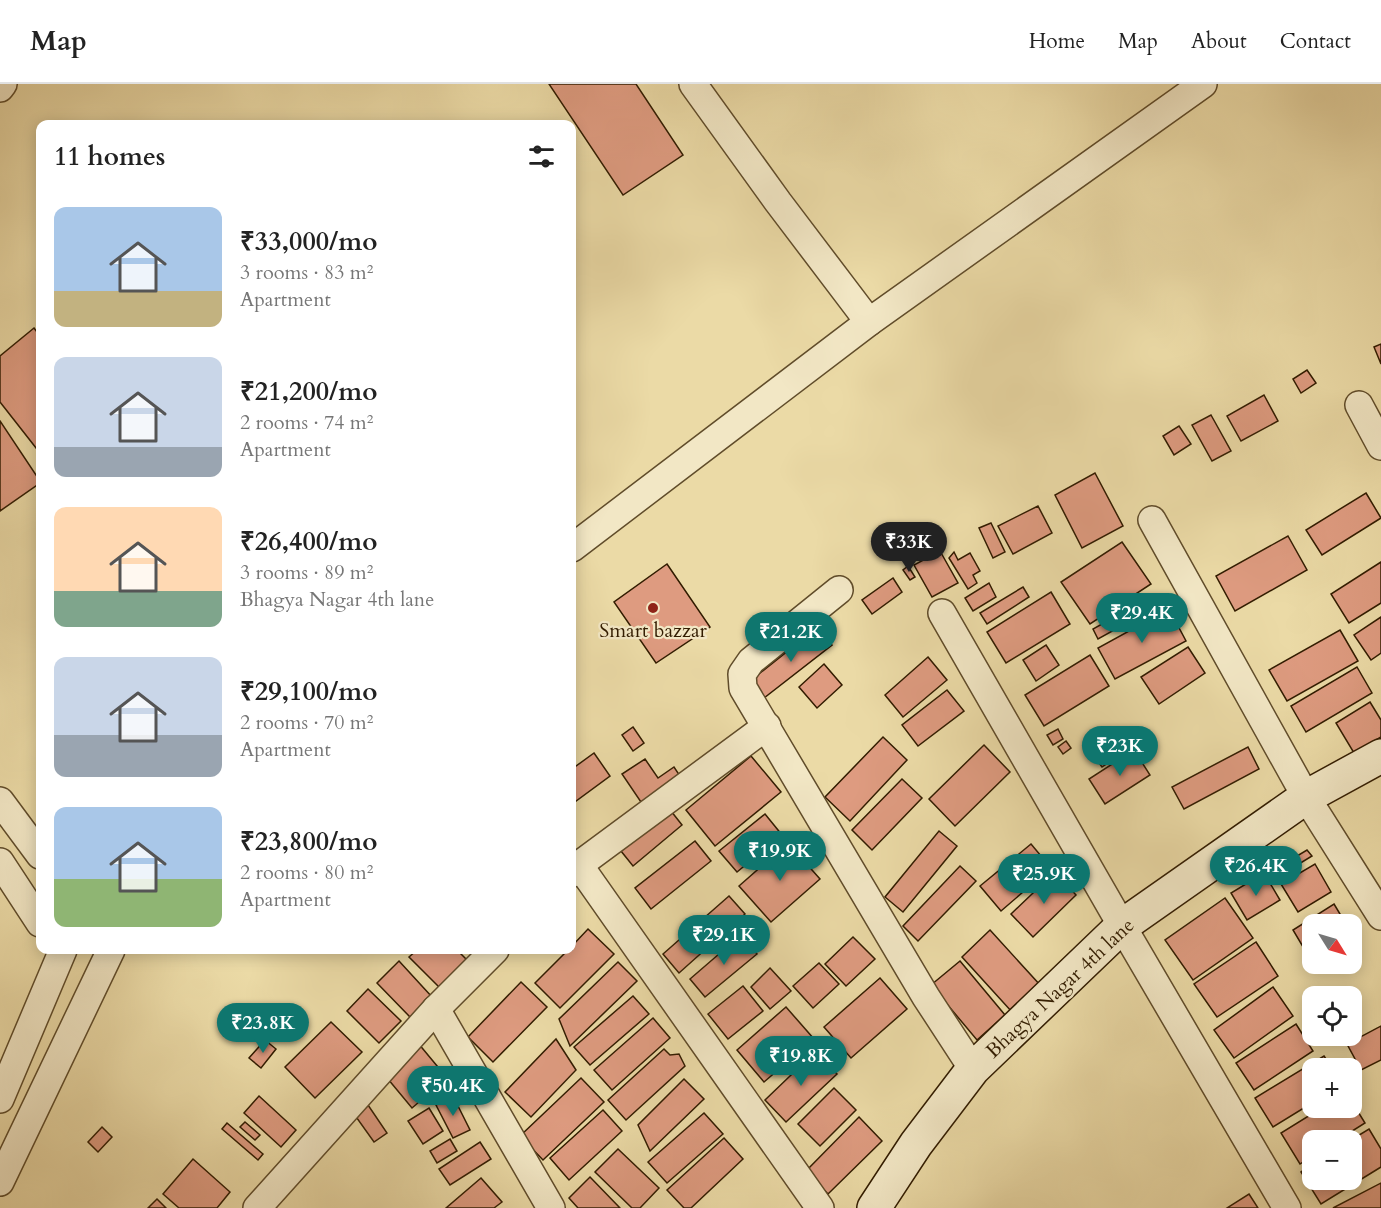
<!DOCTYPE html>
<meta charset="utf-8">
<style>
:root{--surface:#fff;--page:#f2f2f2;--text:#222;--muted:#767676;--line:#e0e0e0;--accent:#0f766e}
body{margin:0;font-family:Cardo,serif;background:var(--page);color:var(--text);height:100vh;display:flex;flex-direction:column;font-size:22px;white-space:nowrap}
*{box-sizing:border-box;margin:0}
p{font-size:20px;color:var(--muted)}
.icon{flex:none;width:33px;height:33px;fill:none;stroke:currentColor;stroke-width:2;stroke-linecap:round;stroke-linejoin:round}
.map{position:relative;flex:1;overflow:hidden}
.side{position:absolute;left:36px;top:36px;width:540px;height:834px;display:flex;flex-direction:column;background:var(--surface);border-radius:12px;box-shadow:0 3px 15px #0003}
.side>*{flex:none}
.needle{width:39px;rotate:127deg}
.tools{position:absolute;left:1302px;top:830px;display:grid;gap:12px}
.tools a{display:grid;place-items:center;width:60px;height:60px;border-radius:12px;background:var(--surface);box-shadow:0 3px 15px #0003;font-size:30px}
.price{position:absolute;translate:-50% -51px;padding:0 14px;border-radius:21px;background:var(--accent);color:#fff;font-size:20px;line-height:39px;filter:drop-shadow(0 2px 3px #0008)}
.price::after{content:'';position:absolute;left:50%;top:36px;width:18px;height:14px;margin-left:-9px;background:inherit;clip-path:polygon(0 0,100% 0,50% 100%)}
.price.active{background:#222;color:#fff}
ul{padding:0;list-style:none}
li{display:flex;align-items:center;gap:18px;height:150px;padding:0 18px}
li span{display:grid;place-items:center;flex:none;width:168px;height:120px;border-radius:12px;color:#555}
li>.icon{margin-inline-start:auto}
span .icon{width:72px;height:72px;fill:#fffc;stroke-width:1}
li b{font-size:26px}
h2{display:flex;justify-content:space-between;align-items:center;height:72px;padding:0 18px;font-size:26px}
header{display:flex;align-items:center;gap:36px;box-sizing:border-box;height:84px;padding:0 30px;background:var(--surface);border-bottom:2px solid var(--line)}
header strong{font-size:28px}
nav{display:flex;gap:33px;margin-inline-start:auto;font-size:21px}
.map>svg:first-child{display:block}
.building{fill:#de9b80;stroke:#321c00;stroke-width:1.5}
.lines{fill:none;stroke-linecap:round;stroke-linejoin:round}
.street-casing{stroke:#604c2a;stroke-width:30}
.secondary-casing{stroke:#321c00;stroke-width:36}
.street{stroke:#f2e7c5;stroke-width:27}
.secondary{stroke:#f2e7c5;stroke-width:33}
.poi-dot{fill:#8f2418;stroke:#f2e7c5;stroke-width:2}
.labels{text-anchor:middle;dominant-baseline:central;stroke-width:4.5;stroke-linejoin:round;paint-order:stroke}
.poi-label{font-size:20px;fill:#321c00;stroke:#f2e7c5}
.street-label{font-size:20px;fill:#321c00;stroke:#f2e7c5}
</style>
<header>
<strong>Map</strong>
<nav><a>Home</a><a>Map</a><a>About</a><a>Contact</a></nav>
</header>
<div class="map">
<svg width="1381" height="1124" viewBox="0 0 1381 1124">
<rect width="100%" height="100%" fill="#ebdaa6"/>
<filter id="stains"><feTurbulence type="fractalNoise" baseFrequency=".00333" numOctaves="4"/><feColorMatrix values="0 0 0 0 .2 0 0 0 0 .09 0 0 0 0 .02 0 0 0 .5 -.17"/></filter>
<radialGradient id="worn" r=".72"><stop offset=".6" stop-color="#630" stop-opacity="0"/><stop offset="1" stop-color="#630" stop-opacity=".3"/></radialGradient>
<g class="building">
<polygon points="549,0 636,0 683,71 623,111"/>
<polygon points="34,244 40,252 40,369 0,318 0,272"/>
<polygon points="1381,260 1381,280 1374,263"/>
<polygon points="1307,286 1316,299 1301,309 1293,295"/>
<polygon points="1264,311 1278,337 1241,357 1227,332"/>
<polygon points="1211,331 1231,367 1212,377 1192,341"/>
<polygon points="0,337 40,397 40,399 0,427"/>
<polygon points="1179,342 1191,360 1174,371 1163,352"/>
<polygon points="1095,389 1123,442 1082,464 1055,411"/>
<polygon points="1366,409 1381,434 1322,471 1306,446"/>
<polygon points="1038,422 1052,449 1013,470 998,442"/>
<polygon points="991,439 1005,468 993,474 979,444"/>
<polygon points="1288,452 1307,486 1235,527 1216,492"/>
<polygon points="1122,458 1151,500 1090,540 1061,498"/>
<polygon points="940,467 958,499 932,513 914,481"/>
<polygon points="954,468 958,476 970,469 980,487 973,491 977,499 968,505 949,474"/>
<polygon points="1381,478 1381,519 1349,539 1331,510"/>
<polygon points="667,480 710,543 656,579 614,518"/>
<polygon points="908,482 915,493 910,496 903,486"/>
<polygon points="893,494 902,508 872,530 862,516"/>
<polygon points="989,499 996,513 973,527 965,514"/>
<polygon points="1023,503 1029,513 987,540 980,529"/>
<polygon points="1051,508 1070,540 1006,579 987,548"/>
<polygon points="1148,514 1154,524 1098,555 1093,545"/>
<polygon points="1169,525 1186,557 1115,595 1098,564"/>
<polygon points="1381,533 1381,569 1371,576 1354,551"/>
<polygon points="818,543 832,561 764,614 750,597"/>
<polygon points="1340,546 1358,577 1287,617 1269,586"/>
<polygon points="1046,561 1059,581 1036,597 1023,576"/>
<polygon points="1188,563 1205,589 1159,620 1141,593"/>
<polygon points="1090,571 1109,602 1044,642 1025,611"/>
<polygon points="928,573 947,596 903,633 885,611"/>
<polygon points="824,580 842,601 817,624 799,603"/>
<polygon points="1357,583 1372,609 1306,648 1291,622"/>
<polygon points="947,606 964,627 918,662 902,641"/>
<polygon points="1370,618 1381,636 1381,653 1354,669 1336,639"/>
<polygon points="633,643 644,659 633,667 622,651"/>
<polygon points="1058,645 1063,655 1053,661 1047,651"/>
<polygon points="1117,651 1127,666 1102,683 1091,668"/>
<polygon points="883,653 907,676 850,737 825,713"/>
<polygon points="1066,657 1071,664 1063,670 1058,663"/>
<polygon points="984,661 1010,688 955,742 929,715"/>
<polygon points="1248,663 1259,685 1184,725 1172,703"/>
<polygon points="1134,666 1150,691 1105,720 1089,695"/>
<polygon points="594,669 610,692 572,720 572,685"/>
<polygon points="751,672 781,708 715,762 686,726"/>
<polygon points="645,675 658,694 674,683 684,698 645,724 622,690"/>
<polygon points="902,695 922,714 872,766 852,746"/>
<polygon points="671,727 682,741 633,782 621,767"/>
<polygon points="765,730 782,751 737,788 719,767"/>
<polygon points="939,747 957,762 903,828 885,813"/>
<polygon points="695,757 711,777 651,825 635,804"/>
<polygon points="788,759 820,795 771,838 739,802"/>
<polygon points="1031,760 1051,784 1001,827 980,802"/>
<polygon points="1307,766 1312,772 1281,791 1277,784"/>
<polygon points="1315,780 1331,808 1298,828 1281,800"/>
<polygon points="960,782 976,797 918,857 903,842"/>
<polygon points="1055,788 1076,811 1033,853 1011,830"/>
<polygon points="1264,789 1280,816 1247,836 1231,809"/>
<polygon points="729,812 745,830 679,889 663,870"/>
<polygon points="1225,814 1253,854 1193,896 1165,856"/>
<polygon points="1334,820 1346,840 1312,840 1312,878 1293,846"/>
<polygon points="588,845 614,870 560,924 535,899 568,866 572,866 572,862"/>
<polygon points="990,846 1041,902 1012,928 962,873"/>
<polygon points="741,851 757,870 705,913 690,895"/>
<polygon points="853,853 875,875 846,902 825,880"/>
<polygon points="1256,858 1278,892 1217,933 1194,900"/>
<polygon points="417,866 457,866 473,882 446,910 409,873"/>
<polygon points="399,877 432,913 410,933 377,899"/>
<polygon points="960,877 1005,931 977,956 931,901"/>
<polygon points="618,878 637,897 570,962 559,935"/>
<polygon points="819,879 839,900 813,924 793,902"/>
<polygon points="770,884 791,907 770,925 751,903"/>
<polygon points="880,894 907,925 851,974 824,943"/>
<polygon points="521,898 547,923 493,978 468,953"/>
<polygon points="743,902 763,927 728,955 708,930"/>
<polygon points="1273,903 1293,932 1234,974 1214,946"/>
<polygon points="368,905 401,937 379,959 347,927"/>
<polygon points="633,912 649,930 590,981 574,963"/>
<polygon points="786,923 814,955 764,998 737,966"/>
<polygon points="653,934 670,954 612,1006 594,986"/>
<polygon points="331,938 362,968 315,1014 285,983"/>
<polygon points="1296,940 1313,967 1254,1006 1236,979"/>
<polygon points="1381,942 1381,976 1361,986 1347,960"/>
<polygon points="556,955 576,986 531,1033 505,1008"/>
<polygon points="265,956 276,965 261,984 249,974"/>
<polygon points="418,959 447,994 412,1024 383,989"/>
<polygon points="664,965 670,971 679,970 685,982 626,1036 608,1016"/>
<polygon points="815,968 837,990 786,1038 765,1016"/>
<polygon points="1324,972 1332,984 1312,984 1312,1019 1273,1043 1255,1014"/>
<polygon points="581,994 604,1018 543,1076 520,1052"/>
<polygon points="684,995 704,1015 650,1067 638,1041"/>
<polygon points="834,1004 856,1026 820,1062 798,1040"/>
<polygon points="259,1012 296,1046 281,1063 244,1029"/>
<polygon points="453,1012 470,1046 453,1054 436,1021"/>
<polygon points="1352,1018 1365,1039 1338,1056 1312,1056 1312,1072 1300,1080 1281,1049 1323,1023 1352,1023"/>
<polygon points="368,1021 387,1049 374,1058 354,1030"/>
<polygon points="429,1024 443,1047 423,1060 408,1037"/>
<polygon points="603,1026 622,1047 569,1096 550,1074"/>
<polygon points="704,1029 723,1050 667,1099 648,1078"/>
<polygon points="859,1033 882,1057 828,1110 806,1087"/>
<polygon points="245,1038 260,1051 255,1056 240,1043"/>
<polygon points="227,1039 263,1070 258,1076 222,1045"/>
<polygon points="102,1043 112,1053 98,1068 88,1058"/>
<polygon points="1369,1045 1381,1065 1381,1083 1321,1120 1301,1088 1312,1080 1312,1095 1352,1095 1351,1056"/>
<polygon points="724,1054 743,1075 691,1124 684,1124 667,1106"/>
<polygon points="450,1055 457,1067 437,1079 430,1067"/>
<polygon points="480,1058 491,1075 450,1101 439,1085"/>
<polygon points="618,1065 659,1104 640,1124 632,1124 595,1088"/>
<polygon points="193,1075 230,1108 217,1124 179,1124 163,1110"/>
<polygon points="590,1093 620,1124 578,1124 569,1114"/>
<polygon points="481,1094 502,1118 494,1124 446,1124"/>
<polygon points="1381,1099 1381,1124 1333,1124"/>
<polygon points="1249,1110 1258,1124 1227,1124"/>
<polygon points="157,1115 166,1124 148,1124"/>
</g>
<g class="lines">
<g class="street-casing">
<g id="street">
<polyline points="693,0 778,118 869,238"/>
<polyline points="0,4 3,0"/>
<polyline points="1359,321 1381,362"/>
<polyline points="1152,436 1306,713 1381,832"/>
<polyline points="572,464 869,238 1203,0"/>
<polyline points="839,506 751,577 742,590 743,604 926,913 973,985"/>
<polyline points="942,529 1122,842 1287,1124"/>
<polyline points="0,717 40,771"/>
<polyline points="0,778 40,839"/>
<polyline points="579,781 820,1124"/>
<polyline points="572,789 579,781 767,642"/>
<polyline points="436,925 551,1124"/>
<polyline points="0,1015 63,866"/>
<polyline points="0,1098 111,866"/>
<polyline points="257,1124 436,925 495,866"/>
</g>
</g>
<g class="secondary-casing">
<polyline id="secondary" points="874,1124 916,1060 973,985 1122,842 1306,713 1381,672"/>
</g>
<use href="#street" class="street"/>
<use href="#secondary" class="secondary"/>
</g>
<circle class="poi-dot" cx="653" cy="524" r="6"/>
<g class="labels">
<g class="poi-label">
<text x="653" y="546">Smart bazzar</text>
</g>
<g class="street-label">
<text transform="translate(1060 904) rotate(-43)">Bhagya Nagar 4th lane</text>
</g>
</g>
<rect width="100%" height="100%" filter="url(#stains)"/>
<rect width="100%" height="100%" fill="url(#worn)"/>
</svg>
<div class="tools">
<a><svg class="needle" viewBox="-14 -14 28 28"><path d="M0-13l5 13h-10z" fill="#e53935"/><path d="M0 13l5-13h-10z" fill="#767676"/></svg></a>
<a><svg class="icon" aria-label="locate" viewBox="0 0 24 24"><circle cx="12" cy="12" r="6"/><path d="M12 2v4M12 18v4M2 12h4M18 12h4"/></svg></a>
<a>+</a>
<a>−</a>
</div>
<b class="price active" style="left:909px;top:489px">₹33K</b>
<b class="price" style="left:1142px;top:560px">₹29.4K</b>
<b class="price" style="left:791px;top:579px">₹21.2K</b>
<b class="price" style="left:1120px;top:693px">₹23K</b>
<b class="price" style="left:780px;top:798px">₹19.9K</b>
<b class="price" style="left:1256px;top:813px">₹26.4K</b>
<b class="price" style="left:1044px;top:821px">₹25.9K</b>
<b class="price" style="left:724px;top:882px">₹29.1K</b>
<b class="price" style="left:263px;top:970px">₹23.8K</b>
<b class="price" style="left:801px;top:1003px">₹19.8K</b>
<b class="price" style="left:453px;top:1033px">₹50.4K</b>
<section class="side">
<h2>11 homes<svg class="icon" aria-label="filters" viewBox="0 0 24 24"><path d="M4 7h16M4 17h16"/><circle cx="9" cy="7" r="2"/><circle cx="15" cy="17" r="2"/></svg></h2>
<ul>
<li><span style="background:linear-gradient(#a9c7e8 70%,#c2b280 0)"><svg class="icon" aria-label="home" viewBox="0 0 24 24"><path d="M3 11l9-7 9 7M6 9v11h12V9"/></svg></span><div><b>₹33,000/mo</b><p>3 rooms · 83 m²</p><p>Apartment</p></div></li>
<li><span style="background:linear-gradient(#c9d6e8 75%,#9aa5b1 0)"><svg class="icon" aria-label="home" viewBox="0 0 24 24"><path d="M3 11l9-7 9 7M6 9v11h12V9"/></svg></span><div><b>₹21,200/mo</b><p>2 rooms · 74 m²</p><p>Apartment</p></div></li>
<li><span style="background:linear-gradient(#ffd9b3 70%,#7fa58c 0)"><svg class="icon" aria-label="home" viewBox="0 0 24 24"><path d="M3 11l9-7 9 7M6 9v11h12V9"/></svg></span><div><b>₹26,400/mo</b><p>3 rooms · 89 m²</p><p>Bhagya Nagar 4th lane</p></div></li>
<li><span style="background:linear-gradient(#c9d6e8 65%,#9aa5b1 0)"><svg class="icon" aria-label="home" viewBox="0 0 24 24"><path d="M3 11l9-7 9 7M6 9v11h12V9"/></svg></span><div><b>₹29,100/mo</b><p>2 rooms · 70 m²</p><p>Apartment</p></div></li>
<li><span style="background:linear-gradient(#a9c7e8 60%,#8fb573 0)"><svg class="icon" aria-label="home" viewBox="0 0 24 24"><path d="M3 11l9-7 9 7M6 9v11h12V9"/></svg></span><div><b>₹23,800/mo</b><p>2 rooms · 80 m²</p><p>Apartment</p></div></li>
</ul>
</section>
</div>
